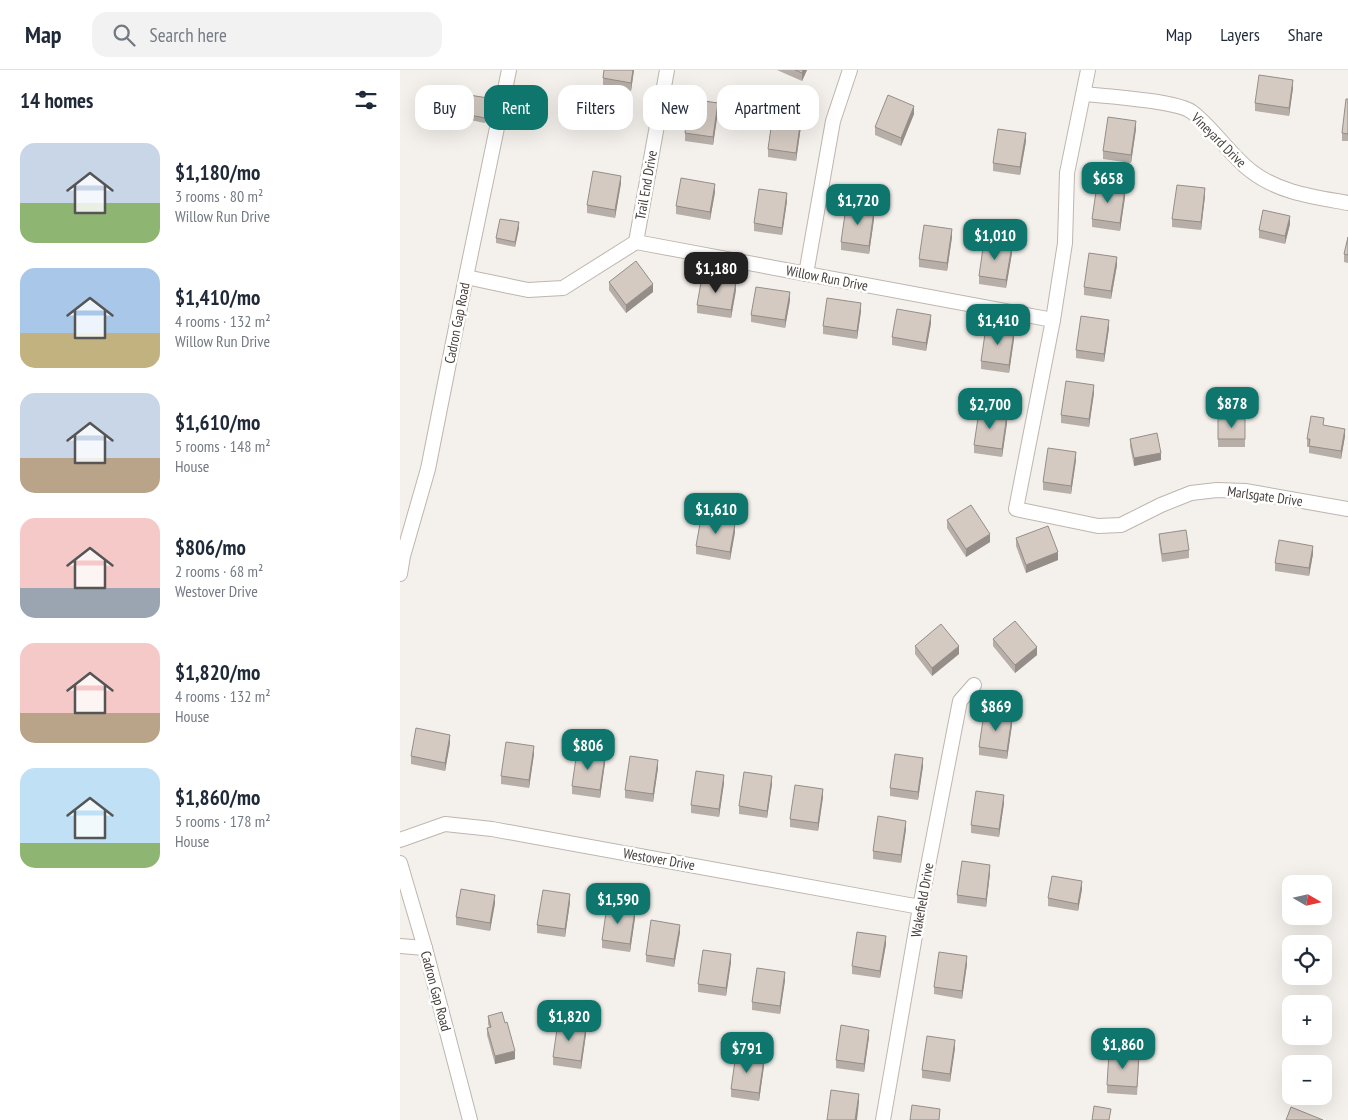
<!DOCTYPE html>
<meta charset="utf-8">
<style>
:root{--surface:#fff;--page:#f2f2f3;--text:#1f2937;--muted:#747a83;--line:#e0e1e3;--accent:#0f766e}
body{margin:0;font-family:"PT Sans Narrow",sans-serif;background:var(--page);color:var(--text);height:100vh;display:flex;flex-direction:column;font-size:19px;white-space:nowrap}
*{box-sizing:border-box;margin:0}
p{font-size:16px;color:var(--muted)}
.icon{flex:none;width:28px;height:28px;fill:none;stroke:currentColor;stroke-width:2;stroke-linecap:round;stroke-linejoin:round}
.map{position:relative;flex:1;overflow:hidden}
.side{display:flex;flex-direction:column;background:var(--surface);width:400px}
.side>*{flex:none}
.guide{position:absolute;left:15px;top:15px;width:475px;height:45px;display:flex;gap:10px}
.needle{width:32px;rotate:99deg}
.tools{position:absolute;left:882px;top:805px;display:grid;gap:10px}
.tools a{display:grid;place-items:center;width:50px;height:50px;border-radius:10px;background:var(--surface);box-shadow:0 5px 20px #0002;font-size:25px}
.price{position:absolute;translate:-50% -42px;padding:0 11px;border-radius:10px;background:var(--accent);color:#fff;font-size:16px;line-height:32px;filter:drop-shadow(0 1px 2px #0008)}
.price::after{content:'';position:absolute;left:50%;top:30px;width:15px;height:11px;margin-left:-8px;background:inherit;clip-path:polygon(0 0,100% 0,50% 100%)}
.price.active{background:#222;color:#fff}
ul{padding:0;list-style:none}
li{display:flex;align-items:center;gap:15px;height:125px;padding:0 20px}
li span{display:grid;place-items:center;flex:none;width:140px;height:100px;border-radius:15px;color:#555}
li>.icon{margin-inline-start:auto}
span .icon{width:60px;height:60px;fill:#fffc;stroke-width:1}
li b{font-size:21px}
h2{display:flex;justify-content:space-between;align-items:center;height:60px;padding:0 20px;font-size:21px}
.pill{padding:0 18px;border-radius:15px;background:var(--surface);box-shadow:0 5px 20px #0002;font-size:18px;line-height:45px}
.pill.active{background:var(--accent);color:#fff}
header{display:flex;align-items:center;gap:30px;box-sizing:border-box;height:70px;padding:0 25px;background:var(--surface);border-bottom:1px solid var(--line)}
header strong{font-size:24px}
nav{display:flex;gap:28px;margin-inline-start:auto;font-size:18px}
.search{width:350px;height:45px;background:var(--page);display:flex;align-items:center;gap:12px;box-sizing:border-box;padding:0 18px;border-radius:15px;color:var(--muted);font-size:19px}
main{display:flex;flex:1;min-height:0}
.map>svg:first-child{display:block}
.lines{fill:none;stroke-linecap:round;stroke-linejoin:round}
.minor-casing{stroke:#beb6ae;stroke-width:16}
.minor{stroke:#fff;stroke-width:14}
.wall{fill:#b6aea7}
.shaded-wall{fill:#948d88}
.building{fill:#d4cac2;stroke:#948d88}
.labels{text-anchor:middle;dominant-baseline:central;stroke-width:5;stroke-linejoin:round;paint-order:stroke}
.street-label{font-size:14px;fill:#473f3a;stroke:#fff}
</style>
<header>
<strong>Map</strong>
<div class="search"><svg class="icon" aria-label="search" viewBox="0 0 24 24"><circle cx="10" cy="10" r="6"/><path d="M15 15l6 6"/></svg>Search here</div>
<nav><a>Map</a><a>Layers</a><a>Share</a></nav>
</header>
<main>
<section class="side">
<h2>14 homes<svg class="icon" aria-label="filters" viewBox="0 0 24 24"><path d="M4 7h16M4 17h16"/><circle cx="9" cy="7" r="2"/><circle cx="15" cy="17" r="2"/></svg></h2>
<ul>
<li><span style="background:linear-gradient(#c9d6e8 60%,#8fb573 0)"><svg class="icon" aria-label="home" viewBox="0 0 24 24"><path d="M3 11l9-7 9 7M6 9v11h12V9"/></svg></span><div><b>$1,180/mo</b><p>3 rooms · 80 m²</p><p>Willow Run Drive</p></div></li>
<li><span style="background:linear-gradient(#a9c7e8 65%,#c2b280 0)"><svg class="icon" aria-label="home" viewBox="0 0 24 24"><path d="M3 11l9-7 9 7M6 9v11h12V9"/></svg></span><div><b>$1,410/mo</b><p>4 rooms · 132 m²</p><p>Willow Run Drive</p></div></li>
<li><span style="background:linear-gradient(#c9d6e8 65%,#b9a48a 0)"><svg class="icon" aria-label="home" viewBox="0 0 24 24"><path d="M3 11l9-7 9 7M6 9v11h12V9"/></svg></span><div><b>$1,610/mo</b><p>5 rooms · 148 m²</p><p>House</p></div></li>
<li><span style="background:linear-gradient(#f6c9c9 70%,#9aa5b1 0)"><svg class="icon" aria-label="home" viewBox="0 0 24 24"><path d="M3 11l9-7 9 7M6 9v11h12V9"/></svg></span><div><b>$806/mo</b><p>2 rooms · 68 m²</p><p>Westover Drive</p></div></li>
<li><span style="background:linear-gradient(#f6c9c9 70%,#b9a48a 0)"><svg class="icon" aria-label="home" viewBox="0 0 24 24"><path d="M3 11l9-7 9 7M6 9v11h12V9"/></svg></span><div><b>$1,820/mo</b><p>4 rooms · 132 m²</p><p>House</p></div></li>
<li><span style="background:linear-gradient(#bfe0f5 75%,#8fb573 0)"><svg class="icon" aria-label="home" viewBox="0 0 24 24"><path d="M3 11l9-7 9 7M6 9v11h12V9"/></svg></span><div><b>$1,860/mo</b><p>5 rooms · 178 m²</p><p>House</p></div></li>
</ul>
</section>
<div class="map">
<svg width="948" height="1050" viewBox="0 0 948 1050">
<rect width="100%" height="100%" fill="#f4f0eb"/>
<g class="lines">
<g class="minor-casing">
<g id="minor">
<polyline points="688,0 667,103 665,173 653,250 616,439 698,456 721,455 761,435 791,423 817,420 845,421 948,439"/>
<path d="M 684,24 C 705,26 778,31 792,42 C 813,58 830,85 851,101 C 879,123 915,127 948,133"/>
<polyline points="236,172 267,0"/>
<polyline points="406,204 433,51 450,0"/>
<polyline points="66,207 128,220 163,218 236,172 653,250"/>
<polyline points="0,504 3,486 28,399 66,207 109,0"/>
<polyline points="0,770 45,754 92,759 520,837"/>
<polyline points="0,793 25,878 70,1050"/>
<polyline points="0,876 25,878"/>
<polyline points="483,1050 520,837 560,631 574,615"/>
</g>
</g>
<use href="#minor" class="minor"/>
</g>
<g class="wall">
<polygon points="204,0 234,0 231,21 203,16 203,8"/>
<polygon points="377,0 407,0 402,11"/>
<polygon points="893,18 889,46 855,41 855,33"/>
<polygon points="948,29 948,71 942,71 942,63"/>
<polygon points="88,33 85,53 65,49 65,44"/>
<polygon points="318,41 313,75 285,71 285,63"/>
<polygon points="514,44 501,76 475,65 475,57"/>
<polygon points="401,56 396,91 368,87 368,79"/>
<polygon points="736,59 731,93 703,89 703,81"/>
<polygon points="626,71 620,105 593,101 593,93"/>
<polygon points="221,113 215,148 187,143 187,135"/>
<polygon points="315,122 310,150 276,144 276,136"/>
<polygon points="805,126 801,160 772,157 772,149"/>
<polygon points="725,127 720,161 692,157 692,149"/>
<polygon points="387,131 382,165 354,161 354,153"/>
<polygon points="474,149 469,184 441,180 441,172"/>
<polygon points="890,154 885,174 859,168 859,160"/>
<polygon points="119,158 115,177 96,173 96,168"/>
<polygon points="552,167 547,201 519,197 519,189"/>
<polygon points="948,167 948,193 944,192 944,184"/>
<polygon points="612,183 606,218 579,214 579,206"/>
<polygon points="717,195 711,229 684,225 684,217"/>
<polygon points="209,212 253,222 226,243 209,220"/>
<polygon points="336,220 331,248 297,243 297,235"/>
<polygon points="390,230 385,258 351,252 351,245"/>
<polygon points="461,241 457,269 423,264 423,256"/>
<polygon points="531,253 526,281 492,275 492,267"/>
<polygon points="709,258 704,292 676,288 676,280"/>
<polygon points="614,269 609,303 581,299 581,291"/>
<polygon points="694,323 689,357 661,353 661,345"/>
<rect x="818" y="349" width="27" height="28"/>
<polygon points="607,353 602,387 574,383 574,375"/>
<polygon points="924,355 945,366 941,389 909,383 909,377 907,377 907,369"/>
<polygon points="730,369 761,390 734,396 730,376"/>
<polygon points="676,390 671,424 643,420 643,412"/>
<polygon points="547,450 590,472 566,487 547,458"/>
<polygon points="335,462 330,490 296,484 296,476"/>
<polygon points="759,464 789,480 789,488 762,492 759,472"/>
<polygon points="616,468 658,490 626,503 616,476"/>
<polygon points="913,484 909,506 875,501 875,493"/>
<polygon points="593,569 637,585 615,603 593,576"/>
<polygon points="515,576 559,584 532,606 515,584"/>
<polygon points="612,655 607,689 579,685 579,677"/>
<polygon points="50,673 45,701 11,694 11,686"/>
<polygon points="134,684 129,718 101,714 101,706"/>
<polygon points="205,693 200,728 172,724 172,716"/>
<polygon points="523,696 518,730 490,726 490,718"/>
<polygon points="258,698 253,732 225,728 225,720"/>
<polygon points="324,713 319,747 291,743 291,735"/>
<polygon points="372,714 367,748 339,744 339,736"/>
<polygon points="423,727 418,761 390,757 390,749"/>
<polygon points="604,733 599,767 571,763 571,755"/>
<polygon points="506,759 501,793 473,789 473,781"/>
<polygon points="590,803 586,837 557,833 557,825"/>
<polygon points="682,819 678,841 648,836 648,828"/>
<polygon points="170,832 165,867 137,863 137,855"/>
<polygon points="95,833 90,861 56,855 56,847"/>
<polygon points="235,848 230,882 202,878 202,870"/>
<polygon points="280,862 274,897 246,892 246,885"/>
<polygon points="486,874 480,908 452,904 452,896"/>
<polygon points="331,892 326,926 298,922 298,914"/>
<polygon points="567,894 562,929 534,924 534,917"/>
<polygon points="385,910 380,944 352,940 352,932"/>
<polygon points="88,946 105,953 115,989 95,994 87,965 87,958 89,957 88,954"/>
<polygon points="186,964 181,999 153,995 153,987"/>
<polygon points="469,967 464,1002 436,998 436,990"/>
<polygon points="555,978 550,1012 522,1008 522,1000"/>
<polygon points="739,992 737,1025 707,1023 707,1015"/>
<polygon points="364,996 359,1031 331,1027 331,1019"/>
</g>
<g class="shaded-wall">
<polygon points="233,0 234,0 231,21 231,13"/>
<polygon points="403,0 407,0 402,11 402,3"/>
<polygon points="893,10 893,18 889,46 889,38"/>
<polygon points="88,28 88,33 85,53 85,48"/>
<polygon points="318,33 318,41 313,75 313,67"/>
<polygon points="514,36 514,44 501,76 501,68"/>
<polygon points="401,49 401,56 396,91 396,83"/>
<polygon points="736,51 736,59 731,93 731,85"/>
<polygon points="626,63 626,71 620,105 620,97"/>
<polygon points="221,106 221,113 215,148 215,140"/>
<polygon points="315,114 315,122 310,150 310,142"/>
<polygon points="805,118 805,126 801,160 801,152"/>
<polygon points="725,119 725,127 720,161 720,153"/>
<polygon points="387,123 387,131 382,165 382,158"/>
<polygon points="474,141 474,149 469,184 469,176"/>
<polygon points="890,146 890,154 885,174 885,166"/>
<polygon points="119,152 119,158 115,177 115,172"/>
<polygon points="552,159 552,167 547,201 547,193"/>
<polygon points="612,176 612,183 606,218 606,210"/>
<polygon points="717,187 717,195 711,229 711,221"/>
<polygon points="336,212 336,220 331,248 331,240"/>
<polygon points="253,214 253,222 226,243 226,235"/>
<polygon points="390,222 390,230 385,258 385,250"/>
<polygon points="461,233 461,241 457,269 457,261"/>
<polygon points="531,245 531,253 526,281 526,273"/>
<polygon points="709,250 709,258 704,292 704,284"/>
<polygon points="614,261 614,269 609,303 609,295"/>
<polygon points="694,315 694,323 689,357 689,349"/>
<polygon points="607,345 607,353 602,387 602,379"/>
<polygon points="945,359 945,366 941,389 941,381"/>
<polygon points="676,382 676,390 671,424 671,416"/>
<polygon points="761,383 761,390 734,396 734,388"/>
<polygon points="335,454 335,462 330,490 330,482"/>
<polygon points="590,464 590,472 566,487 566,479"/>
<polygon points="913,476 913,484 909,506 909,498"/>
<polygon points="658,482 658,490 626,503 626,495"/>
<polygon points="559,576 559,584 532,606 532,598"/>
<polygon points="637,577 637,585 615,603 615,595"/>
<polygon points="612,647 612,655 607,689 607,681"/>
<polygon points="50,665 50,673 45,701 45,693"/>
<polygon points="134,676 134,684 129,718 129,710"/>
<polygon points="205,686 205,693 200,728 200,720"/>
<polygon points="523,688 523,696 518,730 518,722"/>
<polygon points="258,690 258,698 253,732 253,724"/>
<polygon points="324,705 324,713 319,747 319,739"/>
<polygon points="372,706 372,714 367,748 367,741"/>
<polygon points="423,719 423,727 418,761 418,753"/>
<polygon points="604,725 604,733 599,767 599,759"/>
<polygon points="506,751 506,759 501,793 501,785"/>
<polygon points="590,795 590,803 586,837 586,829"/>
<polygon points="682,811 682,819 678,841 678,834"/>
<polygon points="170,824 170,832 165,867 165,859"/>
<polygon points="95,825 95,833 90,861 90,853"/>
<polygon points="235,840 235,848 230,882 230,874"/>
<polygon points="280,855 280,862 274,897 274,889"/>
<polygon points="486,866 486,874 480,908 480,901"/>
<polygon points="331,884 331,892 326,926 326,918"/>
<polygon points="567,886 567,894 562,929 562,921"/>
<polygon points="385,902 385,910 380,944 380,936"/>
<polygon points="186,957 186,964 181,999 181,991"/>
<polygon points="469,960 469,967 464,1002 464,994"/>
<polygon points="555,970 555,978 550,1012 550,1004"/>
<polygon points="115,981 115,989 95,994 95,986"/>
<polygon points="364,989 364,996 359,1031 359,1023"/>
<polygon points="459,1024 459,1032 457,1050 455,1050"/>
</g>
<g class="building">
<polygon points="204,0 233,0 231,13 203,8"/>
<polygon points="395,0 403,0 402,3"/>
<polygon points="859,5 893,10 889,38 855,33"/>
<polygon points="69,25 88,28 85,48 65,44"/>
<polygon points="488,25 514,36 501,68 475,57"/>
<polygon points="290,29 318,33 313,67 285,63"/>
<polygon points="946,29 948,29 948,64 942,63"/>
<polygon points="373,44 401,49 396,83 368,79"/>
<polygon points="708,47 736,51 731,85 703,81"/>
<polygon points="598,59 626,63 620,97 593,93"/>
<polygon points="193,101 221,106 215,140 187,135"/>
<polygon points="281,108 315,114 310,142 276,136"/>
<polygon points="697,115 725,119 720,153 692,149"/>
<polygon points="777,115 805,118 801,152 772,149"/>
<polygon points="359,119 387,123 382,158 354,153"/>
<polygon points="446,137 474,141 469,176 441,172"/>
<polygon points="863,140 890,146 885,166 859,160"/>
<polygon points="100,149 119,152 115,172 96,168"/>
<polygon points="524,155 552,159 547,193 519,189"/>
<polygon points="948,167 948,185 944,184"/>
<polygon points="584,171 612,176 606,210 579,206"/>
<polygon points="689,183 717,187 711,221 684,217"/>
<polygon points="236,191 253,214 226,235 209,212"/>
<polygon points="302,207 336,212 331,240 297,235"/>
<polygon points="356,217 390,222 385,250 351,245"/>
<polygon points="427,228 461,233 457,261 423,256"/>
<polygon points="497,239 531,245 526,273 492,267"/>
<polygon points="681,246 709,250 704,284 676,280"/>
<polygon points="586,257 614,261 609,295 581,291"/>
<polygon points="666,311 694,315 689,349 661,345"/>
<polygon points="579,341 607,345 602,379 574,375"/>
<polygon points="911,346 924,348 923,355 945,359 941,381 909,376 910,369 907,369"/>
<rect x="818" y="349" width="27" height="20"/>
<polygon points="757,363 761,383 734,388 730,369"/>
<polygon points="648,378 676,382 671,416 643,412"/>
<polygon points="571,435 590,464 566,479 547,450"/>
<polygon points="301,448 335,454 330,482 296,476"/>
<polygon points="648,456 658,482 626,495 616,468"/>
<polygon points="786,460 789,480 762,484 759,464"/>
<polygon points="879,470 913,476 909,498 875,493"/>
<polygon points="615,551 637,577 615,595 593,569"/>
<polygon points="541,554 559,576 532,598 515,576"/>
<polygon points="584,643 612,647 607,681 579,677"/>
<polygon points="16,658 50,665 45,693 11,686"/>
<polygon points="106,672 134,676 129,710 101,706"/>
<polygon points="177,681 205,686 200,720 172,716"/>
<polygon points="495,684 523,688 518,722 490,718"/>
<polygon points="230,686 258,690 253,724 225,720"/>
<polygon points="296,701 324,705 319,739 291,735"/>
<polygon points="344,702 372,706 367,741 339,736"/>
<polygon points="395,715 423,719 418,753 390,749"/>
<polygon points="576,721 604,725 599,759 571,755"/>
<polygon points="478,746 506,751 501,785 473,781"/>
<polygon points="562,791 590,795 586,829 557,825"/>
<polygon points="652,806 682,811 678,834 648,828"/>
<polygon points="61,819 95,825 90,853 56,847"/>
<polygon points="143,820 170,824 165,859 137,855"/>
<polygon points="207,836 235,840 230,874 202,870"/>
<polygon points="251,850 280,855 274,889 246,885"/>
<polygon points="457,862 486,866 480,901 452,896"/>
<polygon points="303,880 331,884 326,918 298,914"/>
<polygon points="539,882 567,886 562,921 534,917"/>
<polygon points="357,898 385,902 380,936 352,932"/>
<polygon points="102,942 105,953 107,952 115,981 95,986 87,958 91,957 88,946"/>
<polygon points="158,952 186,957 181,991 153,987"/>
<polygon points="441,955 469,960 464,994 436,990"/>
<polygon points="527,966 555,970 550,1004 522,1000"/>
<polygon points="709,982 739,984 737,1017 707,1015"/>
<polygon points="336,984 364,989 359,1023 331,1019"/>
<polygon points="431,1020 459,1024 455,1050 427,1050"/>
<polygon points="512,1035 540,1039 539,1050 510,1050"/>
<polygon points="694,1036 711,1039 709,1050 692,1050"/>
<polygon points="891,1037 923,1050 886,1050"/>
</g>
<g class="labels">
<g class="street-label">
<text transform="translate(819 70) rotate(45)">Vineyard Drive</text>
<text transform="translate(246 115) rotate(-80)">Trail End Drive</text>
<text transform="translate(427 208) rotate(11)">Willow Run Drive</text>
<text transform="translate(57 253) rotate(-79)">Cadron Gap Road</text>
<text transform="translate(865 426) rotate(8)">Marlsgate Drive</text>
<text transform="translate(259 789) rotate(10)">Westover Drive</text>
<text transform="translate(522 830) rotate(-80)">Wakefield Drive</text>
<text transform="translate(36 921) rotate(75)">Cadron Gap Road</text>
</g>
</g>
</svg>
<div class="tools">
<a><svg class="needle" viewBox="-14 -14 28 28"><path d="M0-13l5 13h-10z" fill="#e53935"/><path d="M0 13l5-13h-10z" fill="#747a83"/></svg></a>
<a><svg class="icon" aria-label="locate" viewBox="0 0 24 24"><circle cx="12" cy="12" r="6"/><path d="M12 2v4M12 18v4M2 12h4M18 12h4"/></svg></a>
<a>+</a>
<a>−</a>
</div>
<b class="price" style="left:708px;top:134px">$658</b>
<b class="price" style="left:458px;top:156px">$1,720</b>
<b class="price" style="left:595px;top:191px">$1,010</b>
<b class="price active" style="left:316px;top:224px">$1,180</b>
<b class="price" style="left:598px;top:276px">$1,410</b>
<b class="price" style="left:832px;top:359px">$878</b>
<b class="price" style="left:590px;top:360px">$2,700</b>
<b class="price" style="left:316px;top:465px">$1,610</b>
<b class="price" style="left:596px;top:662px">$869</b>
<b class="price" style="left:188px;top:701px">$806</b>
<b class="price" style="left:218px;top:855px">$1,590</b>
<b class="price" style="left:169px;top:972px">$1,820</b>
<b class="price" style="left:723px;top:1000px">$1,860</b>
<b class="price" style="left:347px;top:1004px">$791</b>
<div class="guide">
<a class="pill">Buy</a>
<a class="pill active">Rent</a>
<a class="pill">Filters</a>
<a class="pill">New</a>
<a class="pill">Apartment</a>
</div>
</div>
</main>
